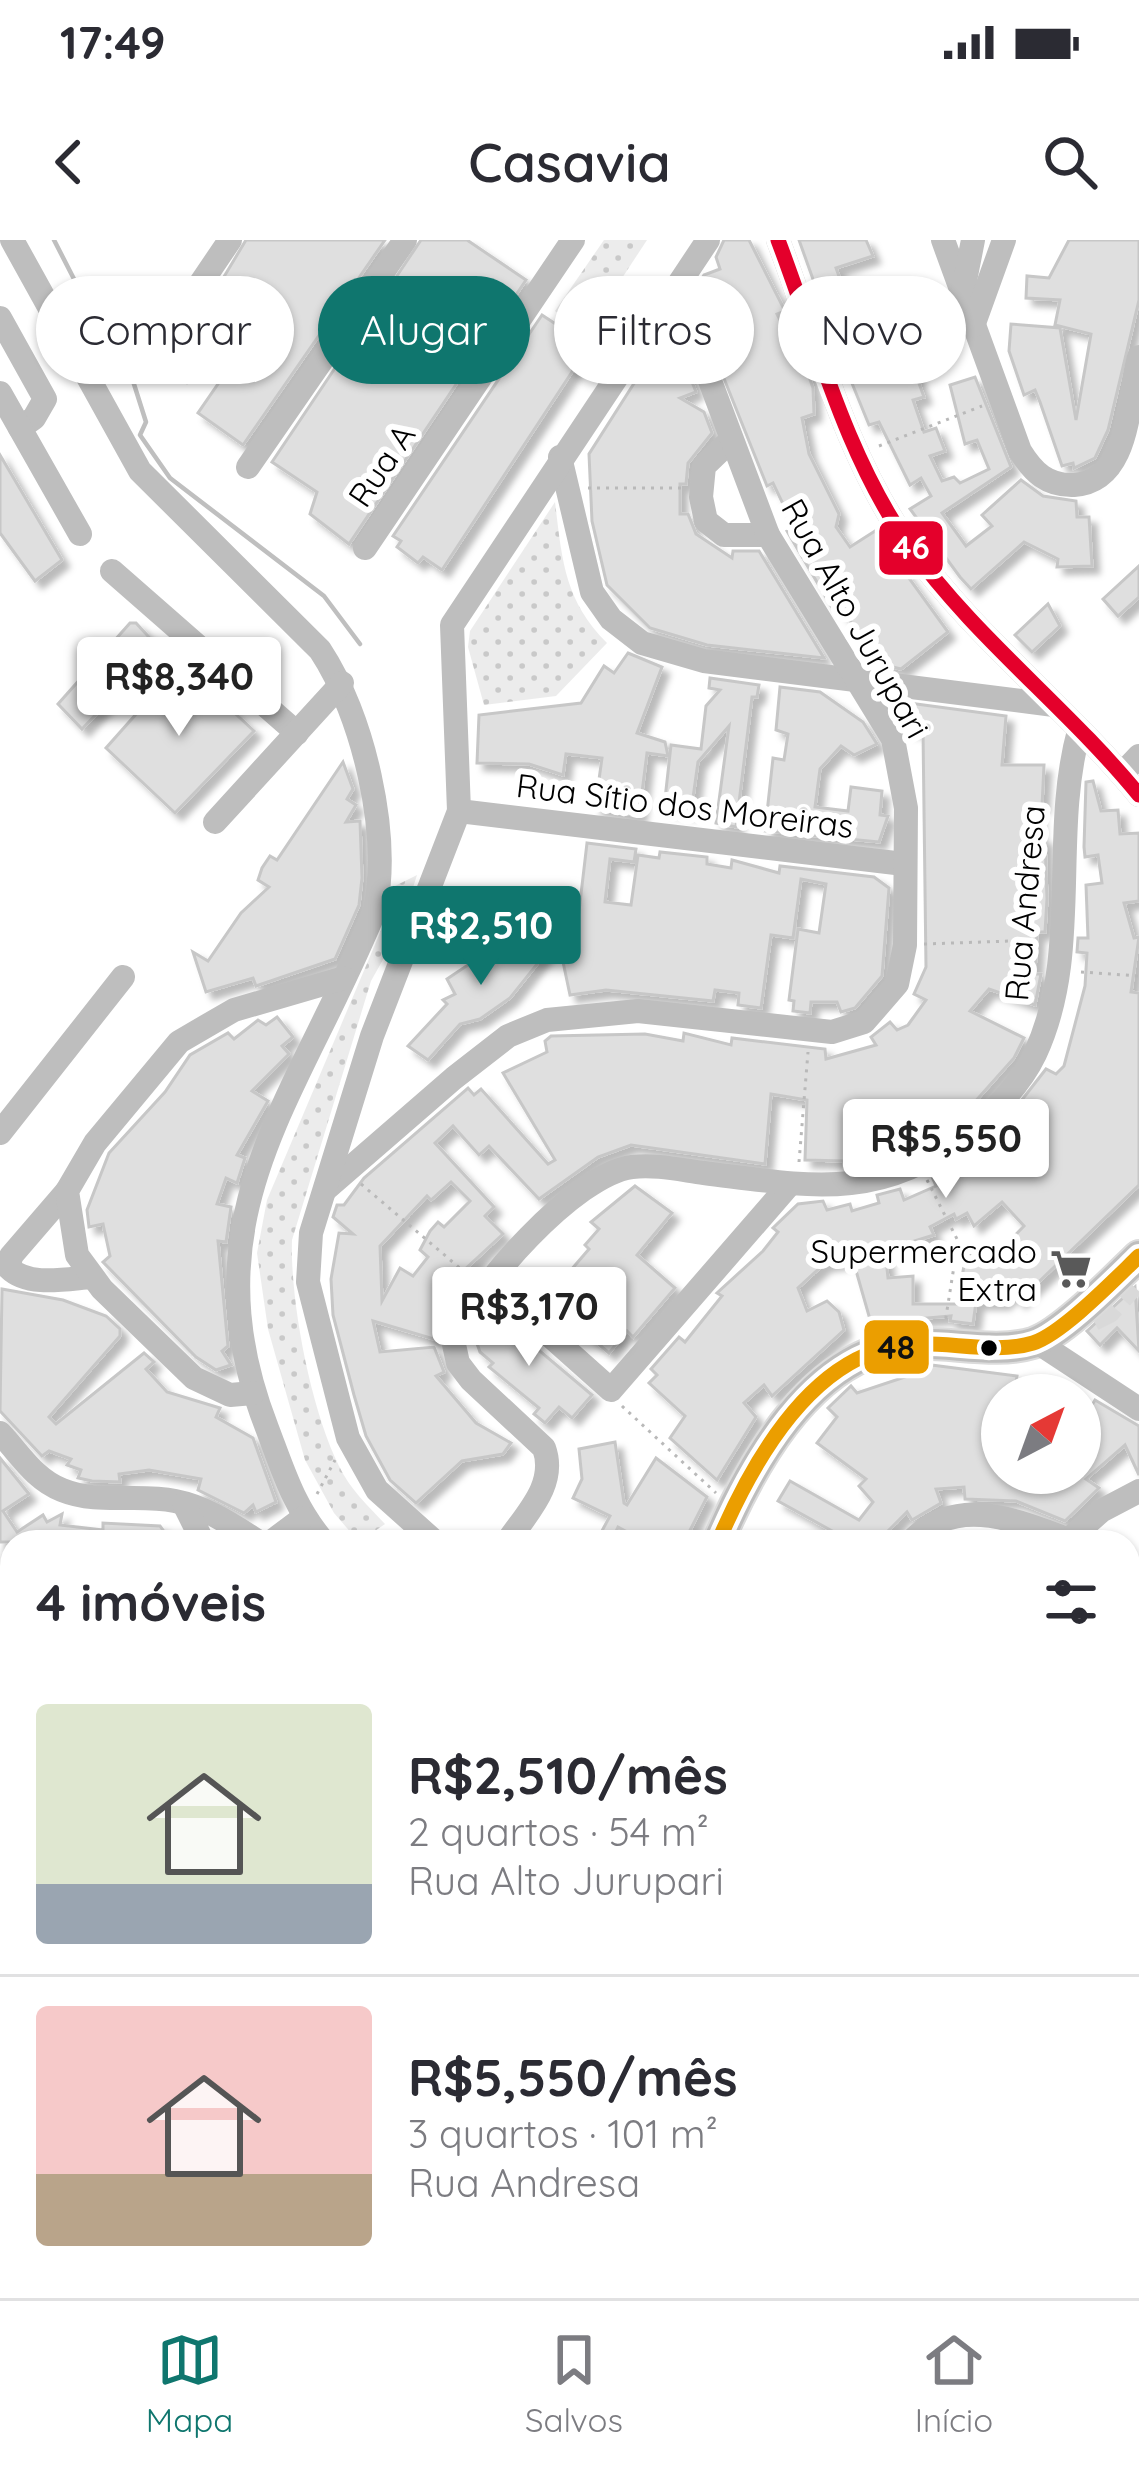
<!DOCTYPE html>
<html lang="pt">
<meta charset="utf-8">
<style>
:root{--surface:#fff;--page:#f7f7f7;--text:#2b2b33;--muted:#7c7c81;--line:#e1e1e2;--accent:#0f766e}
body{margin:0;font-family:Quicksand,sans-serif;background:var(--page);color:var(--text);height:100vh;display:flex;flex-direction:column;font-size:45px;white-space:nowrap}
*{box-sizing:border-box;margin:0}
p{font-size:39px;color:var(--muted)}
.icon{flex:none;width:66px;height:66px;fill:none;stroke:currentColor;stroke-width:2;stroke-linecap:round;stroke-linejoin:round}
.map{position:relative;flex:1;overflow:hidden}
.sheet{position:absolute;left:0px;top:1290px;width:1140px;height:768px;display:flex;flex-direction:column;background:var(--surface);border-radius:36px 36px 0 0;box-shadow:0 3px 9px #0004}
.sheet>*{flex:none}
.hud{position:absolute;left:36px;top:36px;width:1068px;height:108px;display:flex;gap:24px}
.needle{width:78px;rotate:41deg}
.fabs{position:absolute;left:981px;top:1134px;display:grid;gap:24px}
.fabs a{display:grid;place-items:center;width:120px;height:120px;border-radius:50%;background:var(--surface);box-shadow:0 3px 9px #0004;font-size:60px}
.price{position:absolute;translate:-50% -102px;padding:0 27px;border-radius:12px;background:#fff;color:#222;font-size:39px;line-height:78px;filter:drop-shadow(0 3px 6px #0008)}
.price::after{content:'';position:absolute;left:50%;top:72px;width:36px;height:27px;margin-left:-18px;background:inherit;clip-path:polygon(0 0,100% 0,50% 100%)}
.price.active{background:var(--accent);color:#fff}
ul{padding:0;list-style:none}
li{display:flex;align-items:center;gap:36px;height:300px;padding:0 36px}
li+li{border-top:3px solid var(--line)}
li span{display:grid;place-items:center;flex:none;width:336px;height:240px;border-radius:12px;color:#555}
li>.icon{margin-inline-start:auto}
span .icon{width:144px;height:144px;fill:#fffc;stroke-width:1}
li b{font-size:51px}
h2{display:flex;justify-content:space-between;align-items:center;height:144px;padding:0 36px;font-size:51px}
.pill{padding:0 42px;border-radius:54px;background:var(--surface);box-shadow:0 3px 9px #0004;font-size:42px;line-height:108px}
.pill.active{background:var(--accent);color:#fff}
.status{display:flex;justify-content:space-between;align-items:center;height:84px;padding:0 60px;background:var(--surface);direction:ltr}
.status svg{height:33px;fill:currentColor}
header{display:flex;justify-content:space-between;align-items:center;height:156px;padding:0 36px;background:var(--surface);font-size:54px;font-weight:600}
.tabs{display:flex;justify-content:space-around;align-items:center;height:168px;border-top:3px solid var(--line);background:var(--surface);font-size:33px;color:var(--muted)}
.tabs a{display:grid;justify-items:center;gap:6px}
.tabs .active{color:var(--accent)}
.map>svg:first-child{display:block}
.grass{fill:url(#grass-dots)}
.pitch{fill:#ececec}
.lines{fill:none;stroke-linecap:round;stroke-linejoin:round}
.stream{stroke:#bfbfbf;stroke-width:4.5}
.building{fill:#dfdfdf;stroke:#c7c7c7;stroke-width:3;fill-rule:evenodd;filter:url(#shadow)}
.minor-tunnel{stroke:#d9d9d9;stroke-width:24;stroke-dasharray:24 12;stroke-linecap:butt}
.major-casing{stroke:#dbdbdb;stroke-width:34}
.path{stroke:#b9b9b9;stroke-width:3;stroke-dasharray:3 6;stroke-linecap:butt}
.minor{stroke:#bebebe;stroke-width:24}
.major{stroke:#bebebe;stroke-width:30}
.bus-1-casing{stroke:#fff;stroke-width:24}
.bus-2-casing{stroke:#fff;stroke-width:24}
.bus-1{stroke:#e4002b;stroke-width:15}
.bus-2{stroke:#eb9e00;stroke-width:15}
.bus-dot{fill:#000;stroke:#fff;stroke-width:4.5}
.labels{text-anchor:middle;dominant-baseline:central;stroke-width:12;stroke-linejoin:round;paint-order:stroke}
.street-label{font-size:33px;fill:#000;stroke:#fff}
.poi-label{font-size:33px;fill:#000;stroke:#fff;text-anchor:end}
.line-badge{stroke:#fff;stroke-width:4.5}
.badge-label{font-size:33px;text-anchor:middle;font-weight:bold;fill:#fff}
.pale-badge-label{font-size:33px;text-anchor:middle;font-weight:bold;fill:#111}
</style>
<div class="status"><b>17:49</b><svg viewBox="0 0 49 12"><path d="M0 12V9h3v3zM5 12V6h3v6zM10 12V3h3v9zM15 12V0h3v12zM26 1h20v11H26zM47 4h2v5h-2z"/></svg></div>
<header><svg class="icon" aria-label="back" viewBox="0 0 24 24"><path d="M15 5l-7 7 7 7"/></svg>Casavia<svg class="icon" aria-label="search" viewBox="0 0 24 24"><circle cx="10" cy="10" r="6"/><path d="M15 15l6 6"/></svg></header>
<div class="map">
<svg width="1139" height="2058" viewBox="0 0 1139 2058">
<defs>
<pattern id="grass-dots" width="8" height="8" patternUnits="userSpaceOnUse" patternTransform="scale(3)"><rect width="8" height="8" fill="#ececec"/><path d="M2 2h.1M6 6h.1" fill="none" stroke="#c9c9c9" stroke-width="1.8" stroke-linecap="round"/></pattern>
<filter id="shadow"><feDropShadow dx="7" dy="7" stdDeviation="3" flood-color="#0004"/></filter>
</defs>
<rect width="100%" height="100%" fill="#fff"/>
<g class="grass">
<polygon points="604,0 647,0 586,93 555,71"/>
<path d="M 555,262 C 562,319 564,360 607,403 L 556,456 L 484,465 L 468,407 L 470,391 Z"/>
<path d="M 417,635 L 399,691 L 371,741 L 292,1000 C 290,1062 311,1170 339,1226 C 349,1248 369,1267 385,1284 L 359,1302 L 334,1273 L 305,1220 L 268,1089 L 257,1013 L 267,960 L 382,688 L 393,647 Z"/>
</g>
<polygon class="pitch" points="204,78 227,102 187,145 163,119"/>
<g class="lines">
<polyline class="stream" points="54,0 74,39 91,59 133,141 146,182 140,195 170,238 324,356 360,404"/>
</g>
<g class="building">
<polygon points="246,0 385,0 243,205 198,173 258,86 220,60 226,50 219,45"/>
<polygon points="421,0 467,0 526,40 349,304 310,274 317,252 272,222"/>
<polygon points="724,0 749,0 785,71 777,74 788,96 794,94 813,148 814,174 802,178 809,214 839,274 836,287 850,307 875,291 948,392 901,429 872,422 859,404 863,396 834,363 831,366 787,291 794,287 773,243 767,246 691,56 704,35 720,29 716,17"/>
<polygon points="799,0 866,0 873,16 836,28 847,58 883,45 924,157 913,160 924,192 936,188 945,211 930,216 942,241 954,237 960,243 989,229 977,200 965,204 950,145 975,137 1011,227 942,273 966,306 992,286 982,275 1021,240 1043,256 1076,261 1077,277 1089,277 1092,326 1057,327 1058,319 1024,302 971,349 960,337 910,269 931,256 921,238 910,245 879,182 869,185 847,131 860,127 851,103 839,107 824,67 830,46 814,42"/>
<polygon points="1069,0 1139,0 1139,60 1108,190 1095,218 1074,228 1073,223 1062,226 1040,162 1035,150 1024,155 1009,111 1011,84 1060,88 1076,180 1091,94 1055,85 1060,60 1026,58 1027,36 1049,38"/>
<polygon points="542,75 589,106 442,330 423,317 418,323 397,307 401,301 393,296"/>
<polygon points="670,87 696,152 680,158 704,172 712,193 688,223 686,244 680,244 680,274 688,274 696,294 732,318 733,311 759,311 824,418 707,405 650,388 607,345 592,281 589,214"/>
<polygon points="0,215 62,320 35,341 0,293"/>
<polygon points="1139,326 1139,357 1118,376 1103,359"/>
<polygon points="1048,364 1060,386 1032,412 1015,395"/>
<polygon points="130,383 136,383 159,408 82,489 58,464"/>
<polygon points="628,413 662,427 637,493 665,502 668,516 647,513 639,576 595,568 602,518 566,514 563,535 529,524 477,523 479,475 581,463 604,426 614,433"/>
<polygon points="184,426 254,491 175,573 106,508 178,427"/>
<polygon points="710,438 759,445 757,457 752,457 736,587 716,583 729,486 698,522 691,572 664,568 671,505 701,509 706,466 720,450 709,448"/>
<polygon points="780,447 820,452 863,482 877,504 854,515 841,506 820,529 815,567 848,571 851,547 882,551 880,575 888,576 879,602 765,591 773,518 784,520 788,494 776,490"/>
<path d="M 909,463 L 1006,476 L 1002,525 L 1044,525 L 1042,566 L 1037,566 L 1039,598 L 1045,598 L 1047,659 L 1045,692 L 1037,692 L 1035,734 L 1041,734 L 1035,765 L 989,749 L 970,771 L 1024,798 L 1014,818 L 964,874 L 958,878 L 951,869 L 928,888 L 932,897 L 924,902 L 895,916 L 844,927 L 844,921 L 805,920 L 807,860 L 771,854 L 765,924 L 631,905 L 598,917 L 539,959 L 489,906 L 479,915 L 453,886 L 435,903 L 494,967 L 485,976 L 503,994 L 461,1033 L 437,1076 L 437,1100 L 373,1081 L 380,1112 L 434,1107 L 444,1132 L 436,1136 L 476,1183 L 511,1203 L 503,1214 L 462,1221 L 416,1263 L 390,1240 L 366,1196 L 354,1155 L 333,1075 L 331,1039 L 339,993 L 353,994 L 333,977 L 337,965 L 344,965 L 364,938 L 468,848 L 474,855 L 481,849 L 548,924 L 555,920 L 503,833 L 547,812 L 545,801 L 551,796 L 645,794 L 683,801 L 684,793 L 731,805 L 732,798 L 825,809 L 826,819 L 876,805 L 871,797 L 890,782 L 897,790 L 908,785 L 926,760 L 914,754 L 926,727 L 923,491 L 906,489 ZM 451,942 L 470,961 L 444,987 L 438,982 L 430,991 L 420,1010 L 428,1017 L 413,1036 L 400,1028 L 382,1061 L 380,1006 L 427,956 L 431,960 Z"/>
<polygon points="343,522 353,549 347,559 356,565 346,582 360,581 362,638 359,665 335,719 256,746 253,738 206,752 193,712 208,721 241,673 269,647 258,640 262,628 270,616 277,620"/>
<path d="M 1093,541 L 1101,571 L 1118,570 L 1120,594 L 1139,593 L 1139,661 L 1124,663 L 1134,698 L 1139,697 L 1131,752 L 1139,753 L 1139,945 L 1019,1061 L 1012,1053 L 1003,1062 L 976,1062 L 973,1084 L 950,1081 L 951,1076 L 871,1083 L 853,1020 L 824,1024 L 798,1048 L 807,1071 L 827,1061 L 839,1072 L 844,1090 L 772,1156 L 764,1145 L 744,1163 L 756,1177 L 717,1240 L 670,1198 L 685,1176 L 649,1143 L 657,1135 L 651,1129 L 679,1097 L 685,1102 L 722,1056 L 717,1053 L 763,1011 L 778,992 L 773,988 L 798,964 L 823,961 L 827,970 L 850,964 L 852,971 L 879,963 L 877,955 L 900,949 L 904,960 L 936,946 L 933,939 L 956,933 L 954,922 L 1007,879 L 1046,829 L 1056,834 L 1064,826 L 1085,746 L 1087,713 L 1077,712 L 1078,698 L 1088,698 L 1086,645 L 1102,643 L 1098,615 L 1085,617 L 1084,607 L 1086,542 ZM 1002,962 L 1024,986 L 993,1018 L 966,1015 L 957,1064 L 913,1064 L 913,1036 L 888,1038 L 885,1010 L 934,995 L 930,987 L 954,974 L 956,979 L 967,973 L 974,986 Z"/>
<polygon points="587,603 636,609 634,622 610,619 605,662 631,665 638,615 659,618 660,612 707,617 707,624 731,628 732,620 779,633 780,626 874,637 889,648 882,736 855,768 841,772 837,762 811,762 810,773 793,771 794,761 789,760 798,689 819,693 826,644 801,639 793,698 771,695 761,768 738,765 739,753 715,750 713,761 606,750 570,755 554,679 578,680"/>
<polygon points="502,687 546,713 510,758 480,779 460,784 428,820 408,806 447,764 443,760 455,754 447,739 474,721"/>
<polygon points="277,777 293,797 282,806 289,814 252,851 268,861 237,915 245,918 237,943 226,938 217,964 231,967 226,1002 218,1001 228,1106 222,1111 231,1125 216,1130 196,1117 103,1022 110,1016 103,984 89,987 87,970 109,913 165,852 190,815 228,793 234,799 258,780 266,785"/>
<polygon points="635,946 672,973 637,1015 675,1048 633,1097 627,1091 609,1113 546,1059 589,1009 585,1005 599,989 591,982"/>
<polygon points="1135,1047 1139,1111 1117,1088 1100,1105 1087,1091"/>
<polygon points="2,1049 63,1060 106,1076 120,1089 120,1096 49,1177 56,1184 144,1113 154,1122 146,1129 167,1152 220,1168 216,1177 253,1198 276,1262 256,1272 253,1265 244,1273 198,1250 201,1239 149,1230 119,1234 120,1242 92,1241 78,1238 81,1230 67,1225 71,1219 49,1211 42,1216 0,1171"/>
<polygon points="490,1069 592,1155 572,1178 559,1167 545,1183 534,1174 539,1168 489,1127 493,1123 480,1112 474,1095"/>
<polygon points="916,1123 1017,1136 1014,1155 1002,1155 1002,1233 1080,1233 1080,1162 1092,1165 1095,1160 1139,1186 1139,1235 1125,1205 1086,1239 1099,1248 1065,1281 1016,1261 965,1259 964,1247 936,1249 941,1263 912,1280 907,1272 877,1302 852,1302 778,1261 790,1241 859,1280 873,1262 859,1246 866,1239 817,1203 837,1177 828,1168 851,1146 857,1153 908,1136 906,1125"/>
<polygon points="615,1202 624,1263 627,1265 656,1218 707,1257 684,1302 646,1302 618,1287 611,1302 596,1302 610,1276 573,1258 582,1239 579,1209"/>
<polygon points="0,1218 29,1254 3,1271 17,1292 43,1275 47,1282 62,1274 60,1285 103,1290 103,1283 160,1286 166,1294 157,1302 0,1302"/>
</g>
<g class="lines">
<polyline class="minor-tunnel" points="1093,1079 1109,1071 1132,1045"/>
<g class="major-casing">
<g id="major">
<path d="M 718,1302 C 753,1220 815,1108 914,1104 C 951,1102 997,1114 1033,1103 C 1062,1094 1116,1038 1139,1016"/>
<polyline points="0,1408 12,1401"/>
</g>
</g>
<g class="path">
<polyline points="879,206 982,166"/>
<polyline points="588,248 681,248"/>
<polyline points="924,704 1040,700"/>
<polyline points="1081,732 1139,736"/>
<polyline points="799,922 808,812"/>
<polyline points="927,940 958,1001 945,1083"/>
<polyline points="361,944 468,1035"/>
<polyline points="622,1166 716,1253"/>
<polyline points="317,1254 335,1220"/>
<polyline points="0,1672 12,1669"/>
</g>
<g class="minor">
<path d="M 12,0 L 140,231 L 320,410 C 363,475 391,593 375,670 C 299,858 184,975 267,1188 C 283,1230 294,1268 324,1302"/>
<path d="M 778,0 C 816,100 846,216 908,304 C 974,397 1067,467 1139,555"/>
<path d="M 943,0 L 1020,211 C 1033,232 1047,246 1074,245 C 1132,241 1127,158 1139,117"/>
<polyline points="963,51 973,0"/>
<polyline points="186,65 230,0"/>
<polyline points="0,78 45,159 34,178 20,188"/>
<polyline points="973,86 1004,0"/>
<polyline points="0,153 80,294"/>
<polyline points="730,201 704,226 701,257 706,281 724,295 768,295"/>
<polyline points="560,217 592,352 611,379 642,403 704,421 1054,465"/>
<polyline points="248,227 405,0"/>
<polyline points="365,308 573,0"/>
<polyline points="112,331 297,493"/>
<polyline points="1122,534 1139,516"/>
<polyline points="459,571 904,624"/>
<polyline points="215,582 342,443"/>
<polyline points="0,893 123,737"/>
<polyline points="326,949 454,838 508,796 547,780 638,771 832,792 864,782 897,744 905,705 906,568 893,499 768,295 695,101 670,51"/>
<path d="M 67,951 L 11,1016 L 9,1028 C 28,1047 66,1039 91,1037"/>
<polyline points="490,1042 611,1150 789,945"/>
<polyline points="1037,1102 1139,1169"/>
<polyline points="253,1153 230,1155 194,1138 102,1049 77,1015 67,951 95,903 179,802 234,770 344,738"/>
<path d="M 0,1193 C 20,1214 34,1239 62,1250 C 99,1265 137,1253 175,1261 C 206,1267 232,1285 259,1302"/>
<polyline points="184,1264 203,1302"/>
<polyline points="271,1302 303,1278"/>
<polyline points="435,1302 377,1250 348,1198 308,1042 311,993 372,796 459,571 452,385 708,0"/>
<path d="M 507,1302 C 527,1273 557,1244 544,1208 L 471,1140 L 458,1123 L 453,1100 C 474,1049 575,934 632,927 C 655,924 681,930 704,933 C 803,945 878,963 964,895 C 993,872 1019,847 1035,814 C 1082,714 1050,596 1079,491"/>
<path d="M 911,1302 C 955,1254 1015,1280 1067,1299"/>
<polyline points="1066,1302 1101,1271 1139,1251"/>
<polyline points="1128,1620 1137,1685 1128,1767"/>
<polyline points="0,1884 12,1851"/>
<polyline points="728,2046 731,2058"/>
<polyline points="170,2058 170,2046"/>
<polyline points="1003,2058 1009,2046"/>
</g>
<use href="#major" class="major"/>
<g class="bus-1-casing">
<path id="bus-1" d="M 778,0 C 816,100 846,216 908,304 C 974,397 1067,467 1139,555"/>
</g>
<g class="bus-2-casing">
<path id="bus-2" d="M 718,1302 C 753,1220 815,1108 914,1104 C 951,1102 997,1114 1033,1103 C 1062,1094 1116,1038 1139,1016"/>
</g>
<use href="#bus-1" class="bus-1"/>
<use href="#bus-2" class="bus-2"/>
</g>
<defs>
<g id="supermarket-bare" transform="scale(3.24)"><path d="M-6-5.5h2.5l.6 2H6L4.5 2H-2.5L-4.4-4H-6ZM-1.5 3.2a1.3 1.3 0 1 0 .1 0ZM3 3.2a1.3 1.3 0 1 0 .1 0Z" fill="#595959" stroke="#fff" stroke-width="2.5" paint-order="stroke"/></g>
</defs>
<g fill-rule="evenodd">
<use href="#supermarket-bare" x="1071" y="1029"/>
</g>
<circle class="bus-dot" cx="989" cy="1108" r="10"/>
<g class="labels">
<g class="street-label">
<text transform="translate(381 225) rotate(-56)">Rua A</text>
<text transform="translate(856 378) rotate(61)">Rua Alto Jurupari</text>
<text transform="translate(685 565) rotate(7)">Rua Sítio dos Moreiras</text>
<text transform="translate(1024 663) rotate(-85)">Rua Andresa</text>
</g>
<g class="poi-label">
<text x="1037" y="1010">Supermercado<tspan x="1037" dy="38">Extra</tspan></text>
</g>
</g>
<g class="line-badge">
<rect x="877" y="279" width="68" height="58" rx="12" fill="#e4002b"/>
<rect x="862" y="1078" width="69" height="58" rx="12" fill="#eb9e00"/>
</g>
<g class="badge-label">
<text x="911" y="319">46</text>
</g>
<g class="pale-badge-label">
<text x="896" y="1119">48</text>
</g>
</svg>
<div class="fabs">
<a><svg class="needle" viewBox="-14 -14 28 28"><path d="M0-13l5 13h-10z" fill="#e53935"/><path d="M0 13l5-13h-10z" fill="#7c7c81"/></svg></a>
</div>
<b class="price" style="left:179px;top:499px">R$8,340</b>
<b class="price active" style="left:481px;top:748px">R$2,510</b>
<b class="price" style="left:946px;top:961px">R$5,550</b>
<b class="price" style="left:529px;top:1129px">R$3,170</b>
<div class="hud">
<a class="pill">Comprar</a>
<a class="pill active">Alugar</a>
<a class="pill">Filtros</a>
<a class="pill">Novo</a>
</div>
<section class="sheet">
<h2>4 imóveis<svg class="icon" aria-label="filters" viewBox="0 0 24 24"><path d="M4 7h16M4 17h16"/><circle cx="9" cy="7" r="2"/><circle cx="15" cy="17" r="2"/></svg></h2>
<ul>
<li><span style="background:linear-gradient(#dfe7d0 75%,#9aa5b1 0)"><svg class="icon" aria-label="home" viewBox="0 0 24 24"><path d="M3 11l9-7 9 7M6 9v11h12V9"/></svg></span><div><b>R$2,510/mês</b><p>2 quartos · 54 m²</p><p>Rua Alto Jurupari</p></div></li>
<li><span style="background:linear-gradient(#f6c9c9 70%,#b9a48a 0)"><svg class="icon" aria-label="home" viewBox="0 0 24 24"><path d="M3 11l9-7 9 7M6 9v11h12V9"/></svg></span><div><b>R$5,550/mês</b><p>3 quartos · 101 m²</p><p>Rua Andresa</p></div></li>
</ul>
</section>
</div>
<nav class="tabs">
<a class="active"><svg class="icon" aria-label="map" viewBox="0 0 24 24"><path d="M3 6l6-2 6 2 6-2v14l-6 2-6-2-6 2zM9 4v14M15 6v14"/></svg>Mapa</a>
<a><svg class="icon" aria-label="saved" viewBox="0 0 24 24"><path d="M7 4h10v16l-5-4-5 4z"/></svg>Salvos</a>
<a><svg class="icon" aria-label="home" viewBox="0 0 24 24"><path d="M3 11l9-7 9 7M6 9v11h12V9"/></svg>Início</a>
</nav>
